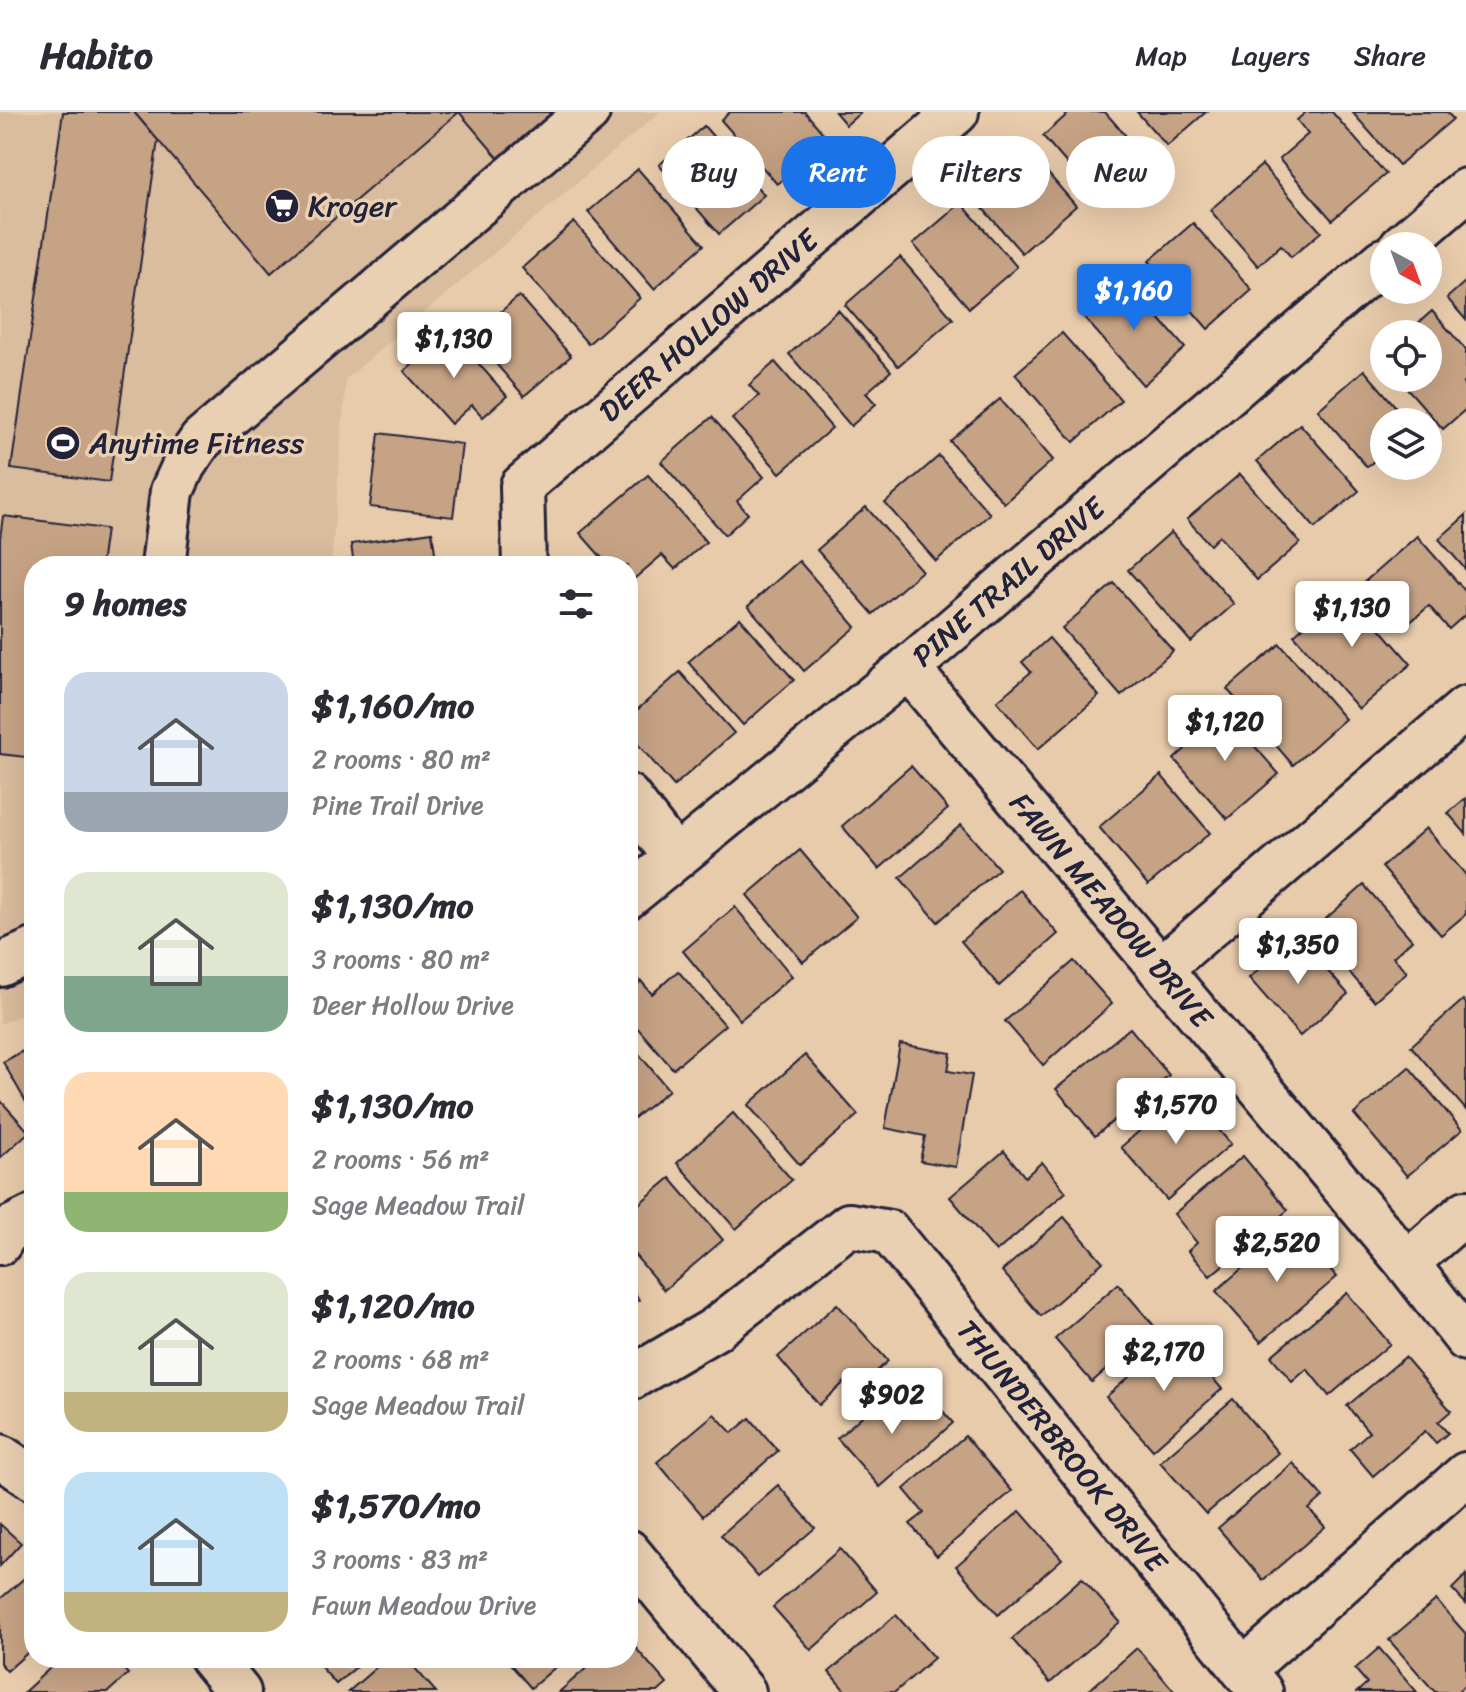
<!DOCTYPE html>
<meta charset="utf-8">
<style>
:root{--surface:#fff;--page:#f7f7f7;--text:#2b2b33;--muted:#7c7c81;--line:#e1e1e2;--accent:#1a73e8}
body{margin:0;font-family:Sriracha,sans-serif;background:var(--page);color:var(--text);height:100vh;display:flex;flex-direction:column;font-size:30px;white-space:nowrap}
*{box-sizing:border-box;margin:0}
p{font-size:26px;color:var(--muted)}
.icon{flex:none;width:44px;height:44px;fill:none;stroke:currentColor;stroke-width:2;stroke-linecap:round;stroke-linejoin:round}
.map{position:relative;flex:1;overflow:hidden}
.side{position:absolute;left:24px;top:444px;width:614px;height:1112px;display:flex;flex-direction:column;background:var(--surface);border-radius:32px;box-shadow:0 8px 32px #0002}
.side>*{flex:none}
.hud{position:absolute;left:662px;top:24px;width:684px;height:72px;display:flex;gap:16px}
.needle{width:52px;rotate:139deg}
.controls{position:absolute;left:1370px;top:120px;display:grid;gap:16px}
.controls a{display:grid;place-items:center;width:72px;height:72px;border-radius:50%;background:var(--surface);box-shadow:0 8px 32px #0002;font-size:40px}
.price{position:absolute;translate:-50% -68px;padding:0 18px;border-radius:8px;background:#fff;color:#222;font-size:26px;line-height:52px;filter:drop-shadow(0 2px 4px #0008)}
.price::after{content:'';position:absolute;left:50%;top:48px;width:24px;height:18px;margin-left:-12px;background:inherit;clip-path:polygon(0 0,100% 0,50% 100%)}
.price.active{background:var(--accent);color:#fff}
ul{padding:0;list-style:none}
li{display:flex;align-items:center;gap:24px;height:200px;padding:0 40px}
li span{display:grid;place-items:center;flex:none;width:224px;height:160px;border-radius:24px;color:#555}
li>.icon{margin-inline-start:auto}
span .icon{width:96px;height:96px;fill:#fffc;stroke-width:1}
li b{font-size:34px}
h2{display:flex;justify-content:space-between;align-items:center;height:96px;padding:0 40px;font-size:34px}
.pill{padding:0 28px;border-radius:36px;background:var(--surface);box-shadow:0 8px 32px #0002;font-size:28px;line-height:72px}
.pill.active{background:var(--accent);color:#fff}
header{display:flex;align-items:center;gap:48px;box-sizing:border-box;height:112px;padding:0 40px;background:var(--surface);border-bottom:2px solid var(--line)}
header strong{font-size:38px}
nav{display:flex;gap:44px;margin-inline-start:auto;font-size:28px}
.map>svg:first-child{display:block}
.built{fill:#dabc9e}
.building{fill:#c7a385;stroke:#22223b;stroke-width:2}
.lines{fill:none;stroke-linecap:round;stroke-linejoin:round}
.minor-casing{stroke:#22223b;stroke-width:48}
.minor{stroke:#ead0b2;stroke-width:42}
.labels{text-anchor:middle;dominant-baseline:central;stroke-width:7;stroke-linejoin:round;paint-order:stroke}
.poi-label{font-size:30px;fill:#22223b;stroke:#ead0b2;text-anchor:start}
.street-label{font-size:30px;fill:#22223b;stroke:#ead0b2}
</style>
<header>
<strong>Habito</strong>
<nav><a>Map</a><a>Layers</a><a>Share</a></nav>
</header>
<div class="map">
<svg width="1466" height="1580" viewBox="0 0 1466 1580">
<rect width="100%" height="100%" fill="#e8cbab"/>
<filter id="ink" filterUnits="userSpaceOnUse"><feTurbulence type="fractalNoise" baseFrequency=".0125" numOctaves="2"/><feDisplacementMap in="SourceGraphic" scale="16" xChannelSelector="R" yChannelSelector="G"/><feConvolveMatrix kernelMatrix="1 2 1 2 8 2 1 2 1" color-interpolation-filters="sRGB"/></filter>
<g filter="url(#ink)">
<polygon class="built" points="0,0 660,0 346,267 331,454 34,454 34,898 0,912"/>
<g class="building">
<polygon points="63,0 134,0 158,28 109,370 11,357"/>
<polygon points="134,0 459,0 271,161"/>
<polygon points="459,0 556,0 500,48"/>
<polygon points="730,0 805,0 828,27 777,72 721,8"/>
<polygon points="835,0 861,0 846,13"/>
<polygon points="1070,0 1105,0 1148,49 1100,90 1043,24"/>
<polygon points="1137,0 1206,0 1167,34"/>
<polygon points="1306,0 1332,0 1386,62 1332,108 1279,47 1308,22 1297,8"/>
<polygon points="1352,0 1447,0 1453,7 1399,53"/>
<polygon points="704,14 764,83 719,122 659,53"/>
<polygon points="1027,37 1076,94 1022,141 972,84"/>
<polygon points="1262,53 1321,120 1291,145 1281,133 1258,154 1210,98"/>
<polygon points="638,57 704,133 654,177 588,100"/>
<polygon points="961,91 1017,155 969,196 913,132"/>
<polygon points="574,110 640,186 588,232 522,156"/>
<polygon points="1193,111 1252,178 1208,217 1149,149"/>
<polygon points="900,145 953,207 898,254 845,193"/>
<polygon points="1125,167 1185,236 1143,273 1083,204"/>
<polygon points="1466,169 1466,208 1447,186"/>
<polygon points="519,184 571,244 524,284 472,224"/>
<polygon points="838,198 891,259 866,281 876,292 851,314 789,242"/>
<polygon points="1432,199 1466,238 1466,269 1463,272 1466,275 1466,297 1443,317 1398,266 1428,266 1428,222 1406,222"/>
<polygon points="450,219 507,284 483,305 472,293 451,312 404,259"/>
<polygon points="1062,221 1121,288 1074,330 1015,262"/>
<polygon points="775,250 832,316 780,361 732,307 759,284 749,273"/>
<polygon points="1364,258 1409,310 1384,310 1384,340 1367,355 1318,298"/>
<polygon points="1000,287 1053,348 1004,391 950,329"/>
<polygon points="712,305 764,365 737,389 748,402 725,423 661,350"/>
<polygon points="1300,312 1359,379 1315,416 1257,349"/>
<polygon points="379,321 462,332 453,405 370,395"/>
<polygon points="939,344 990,402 936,449 885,391"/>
<polygon points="1240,362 1300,431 1257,468 1219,424 1210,433 1187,407"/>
<polygon points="648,363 706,430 675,457 662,443 628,472 628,454 609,454 580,421"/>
<polygon points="866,395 922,459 873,502 817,438"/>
<polygon points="1466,403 1466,458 1439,427"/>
<polygon points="3,404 106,417 101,454 34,454 34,646 0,642 0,426"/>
<polygon points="432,420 437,454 354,454 351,432"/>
<polygon points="1171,420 1234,492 1191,530 1128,458"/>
<polygon points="1417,424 1466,480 1466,502 1449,517 1429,494 1402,517 1362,472"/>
<polygon points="799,449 856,515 804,559 748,494"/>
<polygon points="1114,471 1173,539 1121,584 1062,516"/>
<polygon points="1346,477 1411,552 1359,597 1294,523"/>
<polygon points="740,506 794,568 743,613 688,550"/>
<polygon points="1049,526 1099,584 1038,637 997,589 1031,560 1022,550"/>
<polygon points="1280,532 1345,607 1293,653 1227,577"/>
<polygon points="680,560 734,621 674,674 628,621 628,606"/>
<polygon points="1216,590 1279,662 1227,707 1174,647 1203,621 1193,610"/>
<polygon points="911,654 948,697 879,757 842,714"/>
<polygon points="1161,663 1210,721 1148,773 1099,715"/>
<polygon points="1466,686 1466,722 1448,701"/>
<polygon points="961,713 999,757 938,810 900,766"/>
<polygon points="1426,716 1466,763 1466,802 1441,823 1382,755"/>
<polygon points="800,738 857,805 803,850 747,783"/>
<polygon points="1364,773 1412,828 1393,845 1407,860 1374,889 1313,818"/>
<polygon points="1020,778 1058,822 999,874 961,829"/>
<polygon points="735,795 792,864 740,908 683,839"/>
<polygon points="1297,824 1348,882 1300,924 1249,866"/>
<polygon points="1074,849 1112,892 1043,953 1005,909"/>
<polygon points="678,859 725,913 673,957 628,905 628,881 641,869 652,882"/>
<polygon points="1463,888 1466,892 1466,998 1411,934"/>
<polygon points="1130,916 1169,963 1095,1024 1056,977"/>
<polygon points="628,929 669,978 628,1011"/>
<polygon points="900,932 951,941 948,959 972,963 956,1055 920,1049 925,1024 885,1016"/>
<polygon points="34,933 34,1004 3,950"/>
<polygon points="805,943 858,1003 800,1053 748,993"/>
<polygon points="1409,955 1462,1018 1407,1064 1354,1002"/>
<polygon points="1185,979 1231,1032 1167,1088 1121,1035"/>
<polygon points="0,988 29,1020 0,1046"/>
<polygon points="733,1001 792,1068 736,1117 677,1051"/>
<polygon points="1004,1039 1025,1065 1042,1050 1066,1080 996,1140 950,1085"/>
<polygon points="1243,1044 1288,1098 1210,1164 1188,1139 1197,1131 1174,1102"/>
<polygon points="670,1066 723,1128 664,1178 628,1135 628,1101"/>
<polygon points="1064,1105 1103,1150 1041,1204 1002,1159"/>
<polygon points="1292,1113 1337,1165 1261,1230 1216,1179"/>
<polygon points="628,1168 639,1188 628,1195"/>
<polygon points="1118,1172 1155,1215 1092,1270 1055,1227"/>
<polygon points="1347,1181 1390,1232 1329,1284 1307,1257 1292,1270 1271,1244"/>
<polygon points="837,1192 888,1249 864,1271 855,1261 819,1293 778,1245"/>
<polygon points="1176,1224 1222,1277 1153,1338 1106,1285"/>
<polygon points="1405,1245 1451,1299 1438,1310 1448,1321 1436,1331 1425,1319 1373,1364 1350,1337 1369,1320 1347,1294"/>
<polygon points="892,1278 916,1305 934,1289 953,1311 880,1375 837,1326"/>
<polygon points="1233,1287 1278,1341 1206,1402 1160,1350"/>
<polygon points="714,1302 732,1321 750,1306 778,1339 703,1404 657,1350"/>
<polygon points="965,1324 1012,1379 937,1444 910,1412 924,1401 904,1377"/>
<polygon points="1293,1351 1323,1385 1309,1397 1325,1415 1263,1468 1218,1416"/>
<polygon points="778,1373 815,1416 758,1465 721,1423"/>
<polygon points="1020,1399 1062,1447 998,1503 956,1454"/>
<polygon points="0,1412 21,1431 0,1454"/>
<polygon points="840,1437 877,1480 811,1538 773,1495"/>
<polygon points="34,1458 34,1535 7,1559 0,1551 0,1487"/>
<polygon points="1466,1463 1466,1492 1452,1477"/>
<polygon points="1082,1466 1120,1510 1050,1571 1012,1527"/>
<polygon points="1436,1488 1466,1522 1466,1572 1457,1580 1435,1580 1389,1528"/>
<polygon points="896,1503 934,1546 895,1580 846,1580 829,1560"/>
<polygon points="628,1527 667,1572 658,1580 559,1580 598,1546 628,1546"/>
<polygon points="1137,1536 1175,1580 1087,1580"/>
<polygon points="1379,1536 1417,1580 1357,1580 1367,1571 1355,1557"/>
<polygon points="61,1546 114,1546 128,1562 108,1580 24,1580"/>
<polygon points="313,1546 367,1546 336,1572"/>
<polygon points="387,1546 406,1546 436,1580 348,1580"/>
<polygon points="505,1546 566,1546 531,1576"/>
</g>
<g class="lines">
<g class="minor-casing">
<g id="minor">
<polyline points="1401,134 1466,78"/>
<polyline points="163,454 172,379 184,353 201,328 588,0"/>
<path id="s1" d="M 524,454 L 522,374 L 957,0"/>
<path id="s2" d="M 908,556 L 1407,1151 L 1466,1227"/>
<polyline points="628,684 675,745"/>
<path id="s3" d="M 628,785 L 908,556 L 1384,148"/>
<polyline points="0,853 34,838"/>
<polyline points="1160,857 1466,596"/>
<polyline points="0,1131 8,1117 34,1104"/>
<polyline points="1407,1151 1466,1100"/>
<path id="s4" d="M 628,1268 L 715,1217 L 849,1113 L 889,1120 L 1261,1580"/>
<polyline points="0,1344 34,1367"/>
<polyline points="628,1439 744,1580"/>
<polyline points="211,1546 239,1580"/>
<polyline points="1243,1558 1466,1362"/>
</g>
</g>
<use href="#minor" class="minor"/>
</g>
</g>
<defs>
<g id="supermarket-disc" transform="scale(1.8)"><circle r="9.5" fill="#22223b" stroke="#ead0b2"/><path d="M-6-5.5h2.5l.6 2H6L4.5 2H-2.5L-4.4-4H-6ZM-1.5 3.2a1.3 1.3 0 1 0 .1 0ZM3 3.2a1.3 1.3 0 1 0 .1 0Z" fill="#fff"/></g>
<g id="stadium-disc" transform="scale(1.8)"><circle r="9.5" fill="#22223b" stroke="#ead0b2"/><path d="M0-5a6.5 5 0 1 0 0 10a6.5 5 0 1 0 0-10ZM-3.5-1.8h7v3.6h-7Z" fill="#fff"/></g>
</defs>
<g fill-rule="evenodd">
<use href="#supermarket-disc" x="282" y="94"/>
<use href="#stadium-disc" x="63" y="331"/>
</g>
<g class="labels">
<g class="poi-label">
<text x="308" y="94">Kroger</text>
<text x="89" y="331">Anytime Fitness</text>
</g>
<g class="street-label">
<text stroke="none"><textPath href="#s1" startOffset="326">DEER HOLLOW DRIVE</textPath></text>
<text stroke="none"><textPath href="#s3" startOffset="494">PINE TRAIL DRIVE</textPath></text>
<text stroke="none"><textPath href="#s2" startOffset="316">FAWN MEADOW DRIVE</textPath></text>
<text stroke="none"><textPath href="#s4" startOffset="586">THUNDERBROOK DRIVE</textPath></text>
</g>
</g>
</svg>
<div class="controls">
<a><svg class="needle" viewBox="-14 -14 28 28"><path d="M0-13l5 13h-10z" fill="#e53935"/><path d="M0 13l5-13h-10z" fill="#7c7c81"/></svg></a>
<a><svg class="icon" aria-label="locate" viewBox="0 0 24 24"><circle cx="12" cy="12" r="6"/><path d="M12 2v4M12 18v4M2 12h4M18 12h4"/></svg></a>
<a><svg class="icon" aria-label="layers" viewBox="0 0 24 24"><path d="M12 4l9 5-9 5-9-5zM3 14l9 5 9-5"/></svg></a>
</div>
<b class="price active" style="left:1134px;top:220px">$1,160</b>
<b class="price" style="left:454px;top:268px">$1,130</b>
<b class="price" style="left:1352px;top:537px">$1,130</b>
<b class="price" style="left:1225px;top:651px">$1,120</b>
<b class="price" style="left:1298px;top:874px">$1,350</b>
<b class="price" style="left:1176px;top:1034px">$1,570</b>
<b class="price" style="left:1277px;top:1172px">$2,520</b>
<b class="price" style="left:1164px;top:1281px">$2,170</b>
<b class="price" style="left:892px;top:1324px">$902</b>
<div class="hud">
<a class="pill">Buy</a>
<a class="pill active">Rent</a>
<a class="pill">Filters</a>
<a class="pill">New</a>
</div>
<section class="side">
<h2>9 homes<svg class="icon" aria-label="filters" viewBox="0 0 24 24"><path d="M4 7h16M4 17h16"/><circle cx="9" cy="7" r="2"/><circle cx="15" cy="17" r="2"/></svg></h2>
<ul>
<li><span style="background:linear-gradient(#c9d6e8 75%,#9aa5b1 0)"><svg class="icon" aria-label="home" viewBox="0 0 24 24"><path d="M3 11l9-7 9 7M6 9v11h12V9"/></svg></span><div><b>$1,160/mo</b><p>2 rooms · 80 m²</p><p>Pine Trail Drive</p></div></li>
<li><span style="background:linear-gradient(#dfe7d0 65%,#7fa58c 0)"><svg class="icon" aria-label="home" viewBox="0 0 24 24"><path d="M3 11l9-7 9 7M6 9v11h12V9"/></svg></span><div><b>$1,130/mo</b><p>3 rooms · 80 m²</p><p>Deer Hollow Drive</p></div></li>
<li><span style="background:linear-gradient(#ffd9b3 75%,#8fb573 0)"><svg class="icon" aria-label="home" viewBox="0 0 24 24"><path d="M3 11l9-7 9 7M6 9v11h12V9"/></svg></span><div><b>$1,130/mo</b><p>2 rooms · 56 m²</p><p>Sage Meadow Trail</p></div></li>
<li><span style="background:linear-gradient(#dfe7d0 75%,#c2b280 0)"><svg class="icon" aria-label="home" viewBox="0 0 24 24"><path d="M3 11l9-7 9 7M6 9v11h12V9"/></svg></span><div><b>$1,120/mo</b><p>2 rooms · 68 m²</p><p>Sage Meadow Trail</p></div></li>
<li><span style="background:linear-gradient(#bfe0f5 75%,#c2b280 0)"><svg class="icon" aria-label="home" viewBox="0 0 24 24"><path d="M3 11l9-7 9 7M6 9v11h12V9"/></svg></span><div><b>$1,570/mo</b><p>3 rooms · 83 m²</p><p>Fawn Meadow Drive</p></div></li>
</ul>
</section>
</div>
